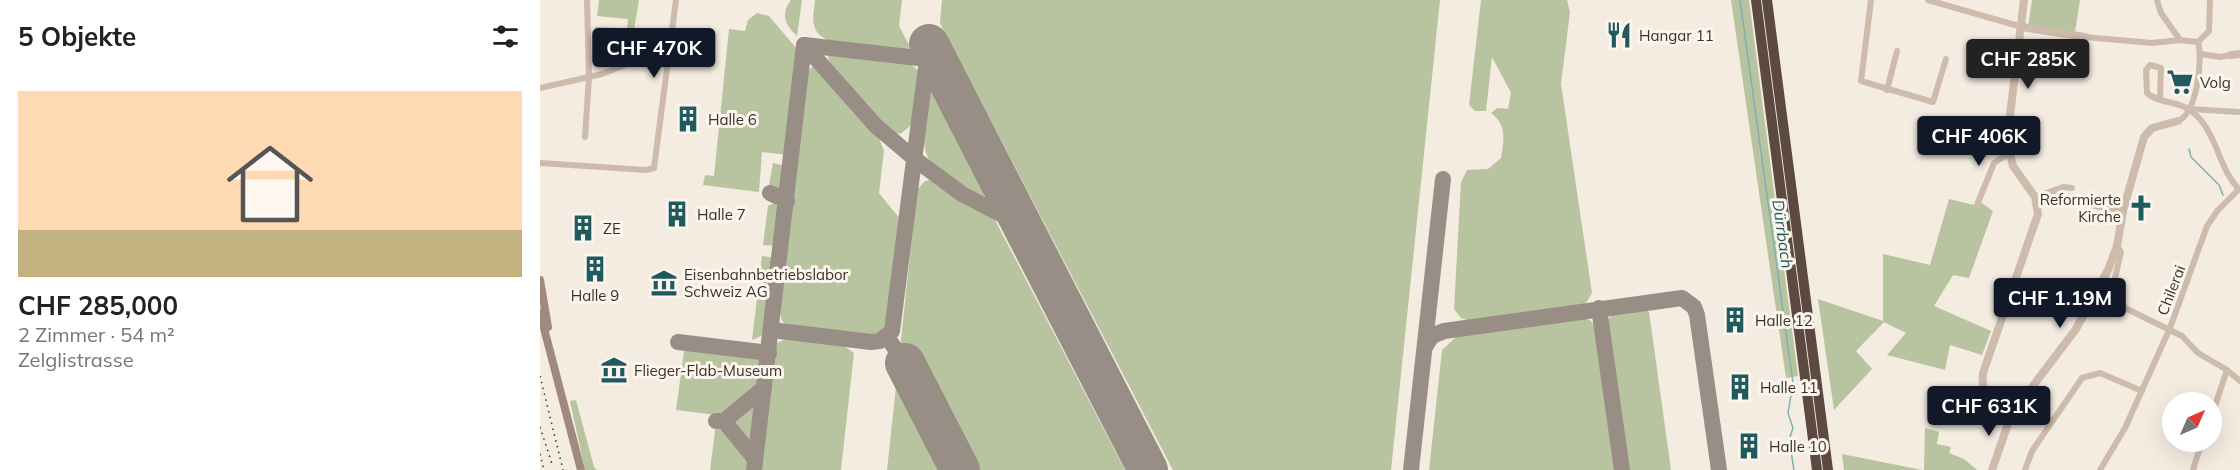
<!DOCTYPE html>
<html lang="de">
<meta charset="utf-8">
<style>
:root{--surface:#fff;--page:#f2f2f2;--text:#222;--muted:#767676;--accent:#111827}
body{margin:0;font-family:Mulish,sans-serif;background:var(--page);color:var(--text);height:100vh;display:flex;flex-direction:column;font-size:22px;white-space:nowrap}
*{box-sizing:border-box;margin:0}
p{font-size:20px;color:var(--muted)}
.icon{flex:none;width:33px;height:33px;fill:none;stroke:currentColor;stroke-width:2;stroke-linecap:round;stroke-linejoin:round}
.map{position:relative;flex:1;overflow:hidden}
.details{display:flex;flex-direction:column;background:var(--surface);width:540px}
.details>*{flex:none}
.needle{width:39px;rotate:45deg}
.tools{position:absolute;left:1622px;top:392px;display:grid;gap:12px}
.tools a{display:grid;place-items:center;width:60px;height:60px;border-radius:50%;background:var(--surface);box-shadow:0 6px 24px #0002;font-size:30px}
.price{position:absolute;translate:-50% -51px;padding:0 14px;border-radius:6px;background:var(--accent);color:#fff;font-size:20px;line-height:39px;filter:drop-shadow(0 2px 3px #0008)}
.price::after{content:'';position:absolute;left:50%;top:36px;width:18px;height:14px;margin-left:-9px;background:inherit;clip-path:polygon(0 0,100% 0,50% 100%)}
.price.selected{background:#222;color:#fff}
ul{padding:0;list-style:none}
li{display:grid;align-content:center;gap:12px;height:318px;padding:0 18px}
li span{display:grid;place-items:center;height:186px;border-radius:0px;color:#555}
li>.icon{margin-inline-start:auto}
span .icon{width:108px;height:108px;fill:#fffc;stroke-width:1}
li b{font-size:26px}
h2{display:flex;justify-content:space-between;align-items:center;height:72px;padding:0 18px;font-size:26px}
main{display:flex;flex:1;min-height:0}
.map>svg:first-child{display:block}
.green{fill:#b8c4a0}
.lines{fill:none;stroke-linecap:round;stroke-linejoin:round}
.stream{stroke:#7fb0b2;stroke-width:1.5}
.taxiway{stroke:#988e86;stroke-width:16}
.runway{stroke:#988e86;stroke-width:40}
.minor{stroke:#cdbbac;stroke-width:6}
.tertiary{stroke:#cdbbac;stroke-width:8}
.secondary{stroke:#a18a7d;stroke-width:8}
.motorway{stroke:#5c4a42;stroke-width:10}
.rail{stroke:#3b302b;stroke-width:1.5;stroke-dasharray:1.5 4.5;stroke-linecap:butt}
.labels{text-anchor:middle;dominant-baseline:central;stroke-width:6;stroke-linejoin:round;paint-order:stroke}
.poi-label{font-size:15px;fill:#3b302b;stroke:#fbf5ee;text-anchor:start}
.street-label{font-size:15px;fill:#3b302b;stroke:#fbf5ee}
.water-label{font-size:16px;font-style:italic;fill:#1f5a5e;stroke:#fbf5ee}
</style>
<main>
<section class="details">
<h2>5 Objekte<svg class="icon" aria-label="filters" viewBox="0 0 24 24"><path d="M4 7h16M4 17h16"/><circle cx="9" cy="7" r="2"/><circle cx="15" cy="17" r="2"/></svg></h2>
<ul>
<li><span style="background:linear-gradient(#ffd9b3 75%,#c2b280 0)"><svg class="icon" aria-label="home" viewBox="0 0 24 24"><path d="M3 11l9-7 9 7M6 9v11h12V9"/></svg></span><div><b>CHF 285,000</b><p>2 Zimmer · 54 m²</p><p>Zelglistrasse</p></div></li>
</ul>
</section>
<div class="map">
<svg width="1700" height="470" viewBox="0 0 1700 470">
<rect width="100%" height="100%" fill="#f4ebe1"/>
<g class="green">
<polygon points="59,0 99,0 94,30 87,29 88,19 57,16"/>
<path d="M 251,0 L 262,0 L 257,36 C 245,25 240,14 251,0 Z"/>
<path d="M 275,0 L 362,0 L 359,26 L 369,45 L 368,51 C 349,49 287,49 277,32 C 271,23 274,11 275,0 Z"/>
<polygon points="402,0 900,0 851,470 633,470 400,23"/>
<path d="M 941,0 L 1027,0 L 1030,12 L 1021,84 L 1052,293 L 1046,303 L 1033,308 L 933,322 L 921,318 L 914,309 L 921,182 L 927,170 L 948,169 L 961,158 C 964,139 967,125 951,113 L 957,108 L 968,109 L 971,93 L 952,57 L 946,111 L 935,111 L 929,105 Z"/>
<polygon points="1191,0 1209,0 1258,376 1246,378"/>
<polygon points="1492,0 1540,0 1535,32 1488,27"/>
<polygon points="217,13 229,16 257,49 247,155 222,152 219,192 163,185 165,175 174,176 189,29 205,31 208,20"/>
<polygon points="55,27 76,28 75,54 77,43 86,44 85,59 75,58 75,63 54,63"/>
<polygon points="1533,39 1544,40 1541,69 1526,67"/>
<path d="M 293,52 C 310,55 371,56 378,71 C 383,79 379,90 378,99 C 375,115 375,125 360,134 C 339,129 291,78 288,56 Z"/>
<polygon points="272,67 281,69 338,135 344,151 339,193 360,219 351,319 341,333 327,338 250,328 242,321 239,307 266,72"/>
<path d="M 391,88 L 447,192 L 443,197 C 378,162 380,162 388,91 Z"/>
<polygon points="233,163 246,166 243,186 235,193 230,193 228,191"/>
<polygon points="390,180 455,220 585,470 347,470 377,190 385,181"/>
<polygon points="1409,199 1438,206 1442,203 1453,211 1429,278 1413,275 1394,306 1451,331 1442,355 1410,345 1405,370 1347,355 1366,333 1344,322 1316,351 1332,369 1294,410 1278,299 1343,321 1343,254 1390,265"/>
<polygon points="234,203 241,210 236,246 223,245 228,206"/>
<polygon points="222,256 236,258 226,328 221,336 212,340"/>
<polygon points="1102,307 1109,312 1131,470 1086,470 1066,333 1067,321 1075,311"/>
<polygon points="1042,316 1051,321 1056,329 1077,470 889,470 902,350 919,334"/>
<polygon points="248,338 301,344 314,353 301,470 219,470 233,352 237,343"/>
<polygon points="145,344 212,353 219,359 221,367 210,470 170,470 177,415 136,410"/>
<polygon points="36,400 54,467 57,470 45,470 30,401"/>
<polygon points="1385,428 1399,432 1397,444 1411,447 1409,453 1424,459 1437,470 1384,470"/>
<polygon points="1302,454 1382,470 1304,470"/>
</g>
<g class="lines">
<g class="stream">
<polyline points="1200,0 1253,383 1248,413 1253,428 1250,437 1254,445 1251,451 1254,470"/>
<polyline points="1649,149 1651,157 1679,185 1683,195"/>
</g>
<g class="taxiway">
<polyline points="264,45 336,126 376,160 422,194 468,218 489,238"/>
<polyline points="264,45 387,59"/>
<polyline points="230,193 247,201"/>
<polyline points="1059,308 1082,470"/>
<polyline points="232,330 331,342 340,341 352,331 389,44"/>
<polyline points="347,337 365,363"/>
<polyline points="138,342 229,353"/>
<polyline points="885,347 892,336 904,331 1142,298 1154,307 1157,315 1179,470"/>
<polyline points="176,421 184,421 215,459"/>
<polyline points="184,421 224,388"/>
<polyline points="214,470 264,45"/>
<polyline points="871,470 903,179"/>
</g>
<g class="runway">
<polyline points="389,44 608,470"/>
<polyline points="365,363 420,470"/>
</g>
<g class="minor">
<polyline points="1331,0 1321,81 1393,102 1406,59"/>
<polyline points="1388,0 1482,27"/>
<polyline points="1617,0 1621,13 1640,40"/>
<polyline points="1545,37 1612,43 1640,40 1658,42"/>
<polyline points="1658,42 1669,31 1670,0"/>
<polyline points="1661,54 1680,57 1691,55"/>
<polyline points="0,88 62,74 118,52 130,52"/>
<polyline points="1347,90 1357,51"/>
<path d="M 1620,98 L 1621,68 L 1610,65 L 1606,70 L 1607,93 C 1620,105 1641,99 1657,116 C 1678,137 1679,170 1700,190"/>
<polyline points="1650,109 1700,112"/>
<path d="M 1638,121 C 1657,113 1663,60 1658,42"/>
<polyline points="45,137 49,77 47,0"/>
<polyline points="0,163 106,170 114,168 136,0"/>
<polyline points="1510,193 1521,200 1583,211"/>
<polyline points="1495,197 1523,187 1532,188"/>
<polyline points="1437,205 1454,163 1468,154"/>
<polyline points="1577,246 1581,252 1572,291 1583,307 1642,336 1658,353 1687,370 1700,381"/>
<polyline points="1671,418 1687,370"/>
<polyline points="1485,470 1492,451 1542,378 1560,373 1602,391"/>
<polyline points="1560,470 1585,428 1630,328 1667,226 1678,210 1699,189"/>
<polyline points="1653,470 1662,441"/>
</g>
<g class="tertiary">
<polyline points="1482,27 1545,37"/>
<polyline points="1691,55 1700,54"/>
<path d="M 1471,415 C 1454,404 1440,395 1443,373 L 1498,214 L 1495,197 L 1473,166 L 1467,140 L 1484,0"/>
<polyline points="1452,470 1471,415 1536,329 1568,270 1577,246 1583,211 1604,137 1612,128 1638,121"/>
</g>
<g class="secondary">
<polyline points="0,280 8,327"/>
<polyline points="0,313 41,470"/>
</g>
<g class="motorway">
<polyline points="1216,0 1277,470"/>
<polyline points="1227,0 1288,470"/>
</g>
<g class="rail">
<polyline points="0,376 23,470"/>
<polyline points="0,427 13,467"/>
<polyline points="0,454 4,470"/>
</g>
</g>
<defs>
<g id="restaurant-bare" transform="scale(2.07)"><path d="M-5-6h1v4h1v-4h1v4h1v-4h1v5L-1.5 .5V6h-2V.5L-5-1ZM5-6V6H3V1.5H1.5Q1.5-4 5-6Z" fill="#1f5a5e" stroke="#fbf5ee" stroke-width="2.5" paint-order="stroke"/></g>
<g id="supermarket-bare" transform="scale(2.07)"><path d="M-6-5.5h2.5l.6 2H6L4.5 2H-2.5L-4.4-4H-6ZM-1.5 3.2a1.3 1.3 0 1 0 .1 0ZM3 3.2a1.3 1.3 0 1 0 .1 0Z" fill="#1f5a5e" stroke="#fbf5ee" stroke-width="2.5" paint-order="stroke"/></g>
<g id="building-bare" transform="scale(2.07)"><path d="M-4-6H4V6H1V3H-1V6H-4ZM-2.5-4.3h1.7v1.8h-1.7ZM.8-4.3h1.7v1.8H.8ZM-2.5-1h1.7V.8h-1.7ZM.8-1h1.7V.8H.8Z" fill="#1f5a5e" stroke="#fbf5ee" stroke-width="2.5" paint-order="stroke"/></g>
<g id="church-bare" transform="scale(2.07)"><path d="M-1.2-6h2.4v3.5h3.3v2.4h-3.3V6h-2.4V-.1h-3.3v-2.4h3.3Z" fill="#1f5a5e" stroke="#fbf5ee" stroke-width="2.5" paint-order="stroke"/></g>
<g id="museum-bare" transform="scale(2.07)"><path d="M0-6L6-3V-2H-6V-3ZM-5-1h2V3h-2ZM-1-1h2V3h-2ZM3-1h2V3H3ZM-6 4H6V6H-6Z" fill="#1f5a5e" stroke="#fbf5ee" stroke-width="2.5" paint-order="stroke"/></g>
</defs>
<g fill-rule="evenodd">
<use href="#restaurant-bare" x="1079" y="35"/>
<use href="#supermarket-bare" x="1640" y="82"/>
<use href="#building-bare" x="148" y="119"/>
<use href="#church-bare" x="1601" y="208"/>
<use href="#building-bare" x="137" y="214"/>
<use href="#building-bare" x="43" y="228"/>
<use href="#building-bare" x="55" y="269"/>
<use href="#museum-bare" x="124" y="283"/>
<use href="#building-bare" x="1195" y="320"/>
<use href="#museum-bare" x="74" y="370"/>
<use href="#building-bare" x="1200" y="387"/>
<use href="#building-bare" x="1209" y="446"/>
</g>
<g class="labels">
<g class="poi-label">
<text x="1099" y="35">Hangar 11</text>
<text x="1660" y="82">Volg</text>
<text x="168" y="119">Halle 6</text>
<text x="1581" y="199" text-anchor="end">Reformierte<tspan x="1581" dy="17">Kirche</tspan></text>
<text x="157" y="214">Halle 7</text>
<text x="63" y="228">ZE</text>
<text x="144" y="274">Eisenbahnbetriebslabor<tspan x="144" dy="17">Schweiz AG</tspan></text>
<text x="55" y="295" text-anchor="middle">Halle 9</text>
<text x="1215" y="320">Halle 12</text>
<text x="94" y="370">Flieger-Flab-Museum</text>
<text x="1220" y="387">Halle 11</text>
<text x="1229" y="446">Halle 10</text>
</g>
<g class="street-label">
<text transform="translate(1631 290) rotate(-69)">Chilerai</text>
</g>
<g class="water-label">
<text transform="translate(1243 234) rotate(82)">Dürrbach</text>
</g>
</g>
</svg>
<div class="tools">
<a><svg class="needle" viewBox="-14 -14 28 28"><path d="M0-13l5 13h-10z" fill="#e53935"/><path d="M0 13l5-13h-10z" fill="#767676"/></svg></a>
</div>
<b class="price" style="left:114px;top:79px">CHF 470K</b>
<b class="price selected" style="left:1488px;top:90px">CHF 285K</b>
<b class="price" style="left:1439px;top:167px">CHF 406K</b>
<b class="price" style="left:1520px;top:329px">CHF 1.19M</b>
<b class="price" style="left:1449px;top:437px">CHF 631K</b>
</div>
</main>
